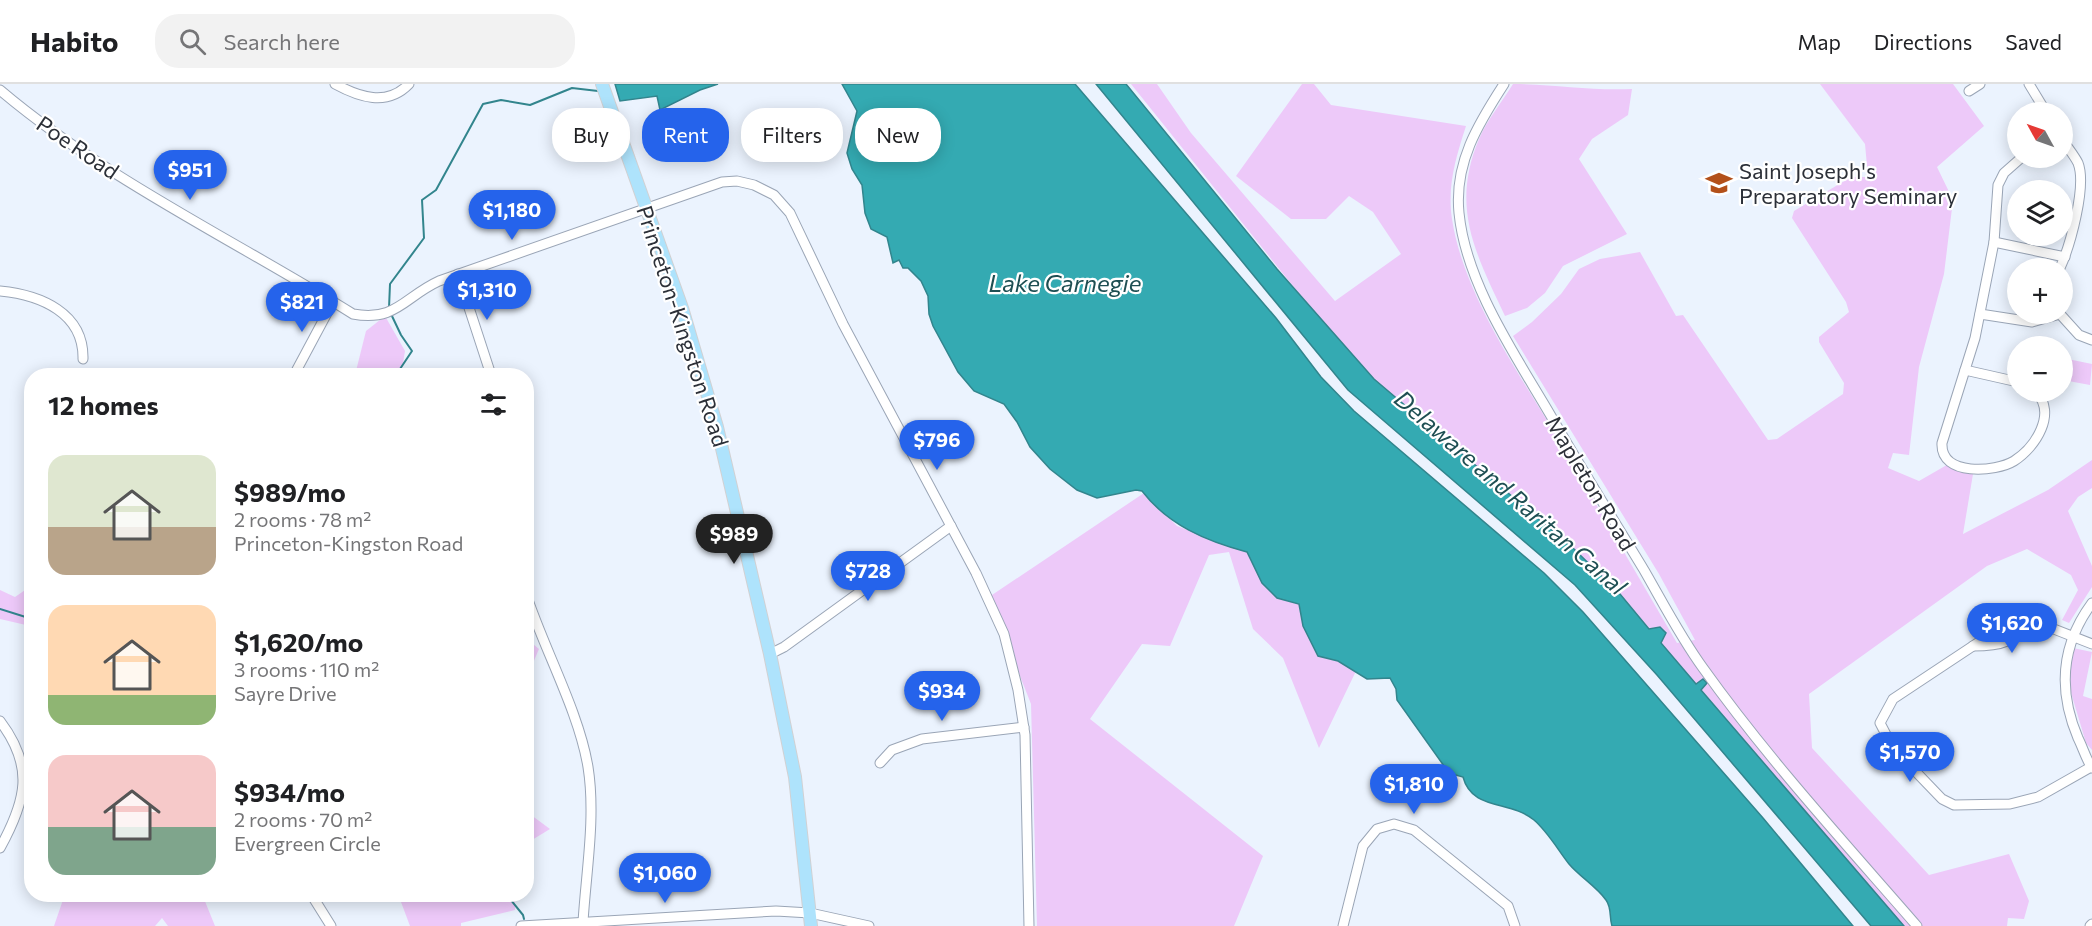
<!DOCTYPE html>
<meta charset="utf-8">
<style>
:root{--surface:#fff;--page:#f2f2f2;--text:#202124;--muted:#757577;--line:#e0e0e0;--accent:#2563eb}
body{margin:0;font-family:Commissioner,sans-serif;background:var(--page);color:var(--text);height:100vh;display:flex;flex-direction:column;font-size:22px;white-space:nowrap}
*{box-sizing:border-box;margin:0}
p{font-size:20px;color:var(--muted)}
.icon{flex:none;width:33px;height:33px;fill:none;stroke:currentColor;stroke-width:2;stroke-linecap:round;stroke-linejoin:round}
.map{position:relative;flex:1;overflow:hidden}
.sheet{position:absolute;left:24px;top:284px;width:510px;height:534px;display:flex;flex-direction:column;background:var(--surface);border-radius:24px;box-shadow:0 3px 15px #0003}
.sheet>*{flex:none}
.top-card{position:absolute;left:552px;top:24px;width:570px;height:54px;display:flex;gap:12px}
.needle{width:39px;rotate:310deg}
.tools{position:absolute;left:2007px;top:18px;display:grid;gap:12px}
.tools a{display:grid;place-items:center;width:66px;height:66px;border-radius:50%;background:var(--surface);box-shadow:0 3px 15px #0003;font-size:30px}
.price{position:absolute;translate:-50% -51px;padding:0 14px;border-radius:21px;background:var(--accent);color:#fff;font-size:20px;line-height:39px;filter:drop-shadow(0 2px 3px #0008)}
.price::after{content:'';position:absolute;left:50%;top:36px;width:18px;height:14px;margin-left:-9px;background:inherit;clip-path:polygon(0 0,100% 0,50% 100%)}
.price.current{background:#222;color:#fff}
ul{padding:0;list-style:none}
li{display:flex;align-items:center;gap:18px;height:150px;padding:0 24px}
li span{display:grid;place-items:center;flex:none;width:168px;height:120px;border-radius:18px;color:#555}
li>.icon{margin-inline-start:auto}
span .icon{width:72px;height:72px;fill:#fffc;stroke-width:1}
li b{font-size:26px}
h2{display:flex;justify-content:space-between;align-items:center;height:72px;padding:0 24px;font-size:26px}
.tag{padding:0 21px;border-radius:24px;background:var(--surface);box-shadow:0 3px 15px #0003;font-size:21px;line-height:54px}
.tag.current{background:var(--accent);color:#fff}
header{display:flex;align-items:center;gap:36px;box-sizing:border-box;height:84px;padding:0 30px;background:var(--surface);border-bottom:2px solid var(--line)}
header strong{font-size:28px}
nav{display:flex;gap:33px;margin-inline-start:auto;font-size:21px}
.search{width:420px;height:54px;background:var(--page);display:flex;align-items:center;gap:15px;box-sizing:border-box;padding:0 21px;border-radius:24px;color:var(--muted);font-size:22px}
.map>svg:first-child{display:block}
.green{fill:#edc9f9}
.water{fill:#34aab2;stroke:#32858d;stroke-width:1.5}
.lines{fill:none;stroke-linecap:round;stroke-linejoin:round}
.stream{stroke:#32858d;stroke-width:2}
.minor-casing{stroke:#9aa5b6;stroke-width:11}
.major-casing{stroke:#d1d1d3;stroke-width:14}
.minor{stroke:#fff;stroke-width:9}
.major{stroke:#aee3fc;stroke-width:12}
.labels{text-anchor:middle;dominant-baseline:central;stroke-width:4.5;stroke-linejoin:round;paint-order:stroke}
.street-label{font-size:22px;fill:#2c3038;stroke:#fff}
.poi-label{font-size:22px;fill:#2c3038;stroke:#fff;text-anchor:start}
.water-label{font-size:24px;font-style:italic;fill:#1e4f53;stroke:#fff}
</style>
<header>
<strong>Habito</strong>
<div class="search"><svg class="icon" aria-label="search" viewBox="0 0 24 24"><circle cx="10" cy="10" r="6"/><path d="M15 15l6 6"/></svg>Search here</div>
<nav><a>Map</a><a>Directions</a><a>Saved</a></nav>
</header>
<div class="map">
<svg width="2092" height="842" viewBox="0 0 2092 842">
<rect width="100%" height="100%" fill="#ebf3fe"/>
<g class="green">
<path d="M 1131,0 L 1157,0 L 1191,49 L 1335,217 L 1401,170 L 1373,128 L 1349,112 L 1326,135 L 1291,135 L 1236,92 L 1302,0 L 1314,0 L 1331,21 L 1466,42 C 1456,73 1447,102 1452,135 C 1463,207 1514,282 1551,343 C 1593,415 1635,487 1677,559 L 1695,556 L 1659,490 L 1513,252 L 1532,238 L 1561,210 L 1579,185 L 1600,175 L 1640,168 L 1676,232 L 1683,231 L 1768,356 L 1777,355 L 1843,310 L 1844,299 L 1819,258 L 1819,253 L 1849,228 L 1846,218 L 1792,134 L 1794,127 L 1851,93 L 1868,93 L 1865,60 L 1820,0 L 1953,0 L 1984,42 L 1937,83 L 1953,116 L 1944,190 L 1919,283 L 1909,371 L 1893,369 L 1888,384 L 1919,397 L 1952,378 L 1974,384 L 1963,450 L 2048,406 L 2092,376 L 2092,404 L 2078,413 L 2068,427 L 2092,482 L 2092,503 L 2069,539 L 2062,536 L 2078,506 L 2071,491 L 2027,465 L 1987,482 L 1809,610 L 1812,664 L 1929,791 L 2009,770 L 2029,817 L 2024,835 L 2008,834 L 2007,842 L 1904,842 L 1701,605 L 1707,599 L 1703,595 L 1696,600 L 1661,559 L 1666,549 L 1649,545 L 1620,510 L 1574,466 L 1374,295 L 1317,232 Z"/>
<path d="M 1513,0 C 1554,0 1591,7 1632,5 L 1628,31 L 1592,55 L 1579,75 L 1627,150 L 1563,182 L 1545,209 L 1527,224 L 1505,232 C 1476,170 1450,124 1479,55 C 1487,36 1502,18 1513,0 Z"/>
<polygon points="385,232 405,267 401,291 355,291 366,247"/>
<polygon points="2063,274 2092,280 2090,301 2063,296"/>
<polygon points="1144,409 1177,442 1247,468 1262,499 1277,514 1299,520 1303,542 1318,572 1338,577 1356,587 1319,664 1283,574 1253,545 1229,468 1209,471 1170,562 1142,560 1090,635 1263,772 1234,842 1037,842 1031,620 989,513"/>
<polygon points="31,502 31,548 26,541 0,535 0,506 15,513"/>
<polygon points="527,555 539,565 527,593"/>
<polygon points="2073,564 2092,568 2083,612 2092,615 2092,666 2086,659 2069,602"/>
<polygon points="527,728 550,745 527,759 526,759"/>
<polygon points="65,810 202,810 215,842 168,842 162,834 155,842 54,842"/>
<polygon points="398,810 515,810 515,826 461,839 461,842 410,842"/>
</g>
<g class="water">
<polygon points="615,0 718,0 700,6 660,26 657,12 620,17"/>
<path d="M 842,0 L 1075,0 L 1276,234 L 1321,293 L 1354,327 L 1544,489 L 1583,528 L 1763,734 L 1853,842 L 1612,842 C 1609,833 1612,824 1606,816 C 1596,802 1580,793 1569,780 C 1558,766 1548,748 1534,736 C 1510,716 1472,727 1463,693 L 1449,689 L 1397,616 L 1396,605 L 1390,594 L 1367,595 L 1338,577 L 1318,572 L 1303,542 L 1299,520 L 1277,514 L 1262,499 L 1247,468 C 1206,457 1168,441 1142,407 L 1136,406 L 1097,414 L 1077,406 L 1050,385 L 1030,363 L 1017,338 L 1004,320 L 974,307 L 958,288 L 933,242 L 929,230 L 928,212 L 921,197 L 908,184 L 903,184 L 899,176 L 893,179 L 887,153 L 871,145 L 865,129 L 862,101 L 852,85 L 847,69 L 857,27 Z"/>
<polygon points="1096,0 1126,0 1277,185 1374,295 1574,465 1620,510 1649,545 1660,543 1666,549 1661,559 1696,600 1703,595 1707,599 1701,606 1904,842 1871,842 1657,591 1575,501 1348,306"/>
</g>
<g class="lines">
<g class="stream">
<polyline points="389,224 390,200 424,154 422,116 436,106 483,20 501,16 530,21 572,4 598,7"/>
<polyline points="391,230 401,251 412,267 396,291"/>
<polyline points="0,525 32,535"/>
<polyline points="506,810 523,831 524,835"/>
</g>
<g class="minor-casing">
<g id="minor">
<path d="M 335,0 C 359,13 387,23 409,0"/>
<path d="M 1504,0 C 1478,40 1454,79 1459,129 C 1466,200 1516,272 1551,332 C 1581,384 1613,435 1644,486 C 1663,519 1681,554 1703,584 C 1768,675 1844,758 1917,842"/>
<polyline points="2029,0 2046,28"/>
<path d="M 0,6 C 105,95 236,157 353,230 C 396,238 404,213 439,197 L 722,98 L 737,97 L 754,101 L 774,111 L 790,129 L 843,240 L 976,489 L 1004,550 L 1018,606 L 1025,651 L 1029,842"/>
<polyline points="1969,7 1980,0"/>
<path d="M 2021,74 L 2004,89 L 1998,101 L 1994,158 L 1975,254 L 1942,359 C 1940,393 1996,388 2014,377 C 2036,363 2057,329 2036,308"/>
<polyline points="1994,158 2065,173"/>
<path d="M 2060,184 C 2070,162 2087,102 2078,79 C 2074,71 2067,63 2062,55"/>
<polyline points="458,190 491,291"/>
<path d="M 0,207 C 41,211 84,229 83,275"/>
<polyline points="1980,230 2032,238 2060,230"/>
<polyline points="2060,230 2079,251 2092,256"/>
<polyline points="1965,286 2018,298"/>
<polyline points="294,291 333,218"/>
<path d="M 526,510 C 544,565 579,628 588,683 C 596,733 586,788 583,838"/>
<path d="M 2092,519 C 2061,561 2058,607 2078,654 C 2083,664 2086,675 2092,684"/>
<path d="M 1973,562 C 2006,562 2009,558 2033,536"/>
<polyline points="770,570 784,563 951,442"/>
<path d="M 0,637 C 35,683 26,717 0,764"/>
<polyline points="880,679 892,666 922,655 1024,643"/>
<polyline points="2091,683 2038,713 2010,720 1954,721 1942,715 1893,664 1880,639 1893,615 1985,554 2016,525 2025,527 2036,538 2092,560"/>
<polyline points="311,810 331,842"/>
<polyline points="521,842 776,827 810,829 869,842"/>
<polyline points="1343,842 1363,762 1377,745 1394,740 1414,746 1508,822 1515,842"/>
<polyline points="2090,842 2092,840"/>
</g>
</g>
<g class="major-casing">
<polyline id="major" points="602,0 682,224 717,343 770,570 795,693 811,842"/>
</g>
<use href="#minor" class="minor"/>
<use href="#major" class="major"/>
</g>
<defs>
<g id="school-bare" transform="scale(2.07)"><path d="M0-5L7-2L0 1L-7-2ZM-4 1L0 2.5L4 1V4Q0 6-4 4Z" fill="#b3501a" stroke="#fff" stroke-width="2.5" paint-order="stroke"/></g>
</defs>
<g fill-rule="evenodd">
<use href="#school-bare" x="1719" y="99"/>
</g>
<g class="labels">
<g class="street-label">
<text transform="translate(78 63) rotate(34)">Poe Road</text>
<text transform="translate(683 242) rotate(72)">Princeton-Kingston Road</text>
<text transform="translate(1591 399) rotate(59)">Mapleton Road</text>
</g>
<g class="poi-label">
<text x="1739" y="86">Saint Joseph's<tspan x="1739" dy="25">Preparatory Seminary</tspan></text>
</g>
<g class="water-label">
<text x="1065" y="198">Lake Carnegie</text>
<text transform="translate(1511 408) rotate(41)">Delaware and Raritan Canal</text>
</g>
</g>
</svg>
<div class="tools">
<a><svg class="needle" viewBox="-14 -14 28 28"><path d="M0-13l5 13h-10z" fill="#e53935"/><path d="M0 13l5-13h-10z" fill="#757577"/></svg></a>
<a><svg class="icon" aria-label="layers" viewBox="0 0 24 24"><path d="M12 4l9 5-9 5-9-5zM3 14l9 5 9-5"/></svg></a>
<a>+</a>
<a>−</a>
</div>
<b class="price" style="left:190px;top:117px">$951</b>
<b class="price" style="left:512px;top:157px">$1,180</b>
<b class="price" style="left:487px;top:237px">$1,310</b>
<b class="price" style="left:302px;top:249px">$821</b>
<b class="price" style="left:937px;top:387px">$796</b>
<b class="price current" style="left:734px;top:481px">$989</b>
<b class="price" style="left:868px;top:518px">$728</b>
<b class="price" style="left:2012px;top:570px">$1,620</b>
<b class="price" style="left:942px;top:638px">$934</b>
<b class="price" style="left:1910px;top:699px">$1,570</b>
<b class="price" style="left:1414px;top:731px">$1,810</b>
<b class="price" style="left:665px;top:820px">$1,060</b>
<div class="top-card">
<a class="tag">Buy</a>
<a class="tag current">Rent</a>
<a class="tag">Filters</a>
<a class="tag">New</a>
</div>
<section class="sheet">
<h2>12 homes<svg class="icon" aria-label="filters" viewBox="0 0 24 24"><path d="M4 7h16M4 17h16"/><circle cx="9" cy="7" r="2"/><circle cx="15" cy="17" r="2"/></svg></h2>
<ul>
<li><span style="background:linear-gradient(#dfe7d0 60%,#b9a48a 0)"><svg class="icon" aria-label="home" viewBox="0 0 24 24"><path d="M3 11l9-7 9 7M6 9v11h12V9"/></svg></span><div><b>$989/mo</b><p>2 rooms · 78 m²</p><p>Princeton-Kingston Road</p></div></li>
<li><span style="background:linear-gradient(#ffd9b3 75%,#8fb573 0)"><svg class="icon" aria-label="home" viewBox="0 0 24 24"><path d="M3 11l9-7 9 7M6 9v11h12V9"/></svg></span><div><b>$1,620/mo</b><p>3 rooms · 110 m²</p><p>Sayre Drive</p></div></li>
<li><span style="background:linear-gradient(#f6c9c9 60%,#7fa58c 0)"><svg class="icon" aria-label="home" viewBox="0 0 24 24"><path d="M3 11l9-7 9 7M6 9v11h12V9"/></svg></span><div><b>$934/mo</b><p>2 rooms · 70 m²</p><p>Evergreen Circle</p></div></li>
</ul>
</section>
</div>
